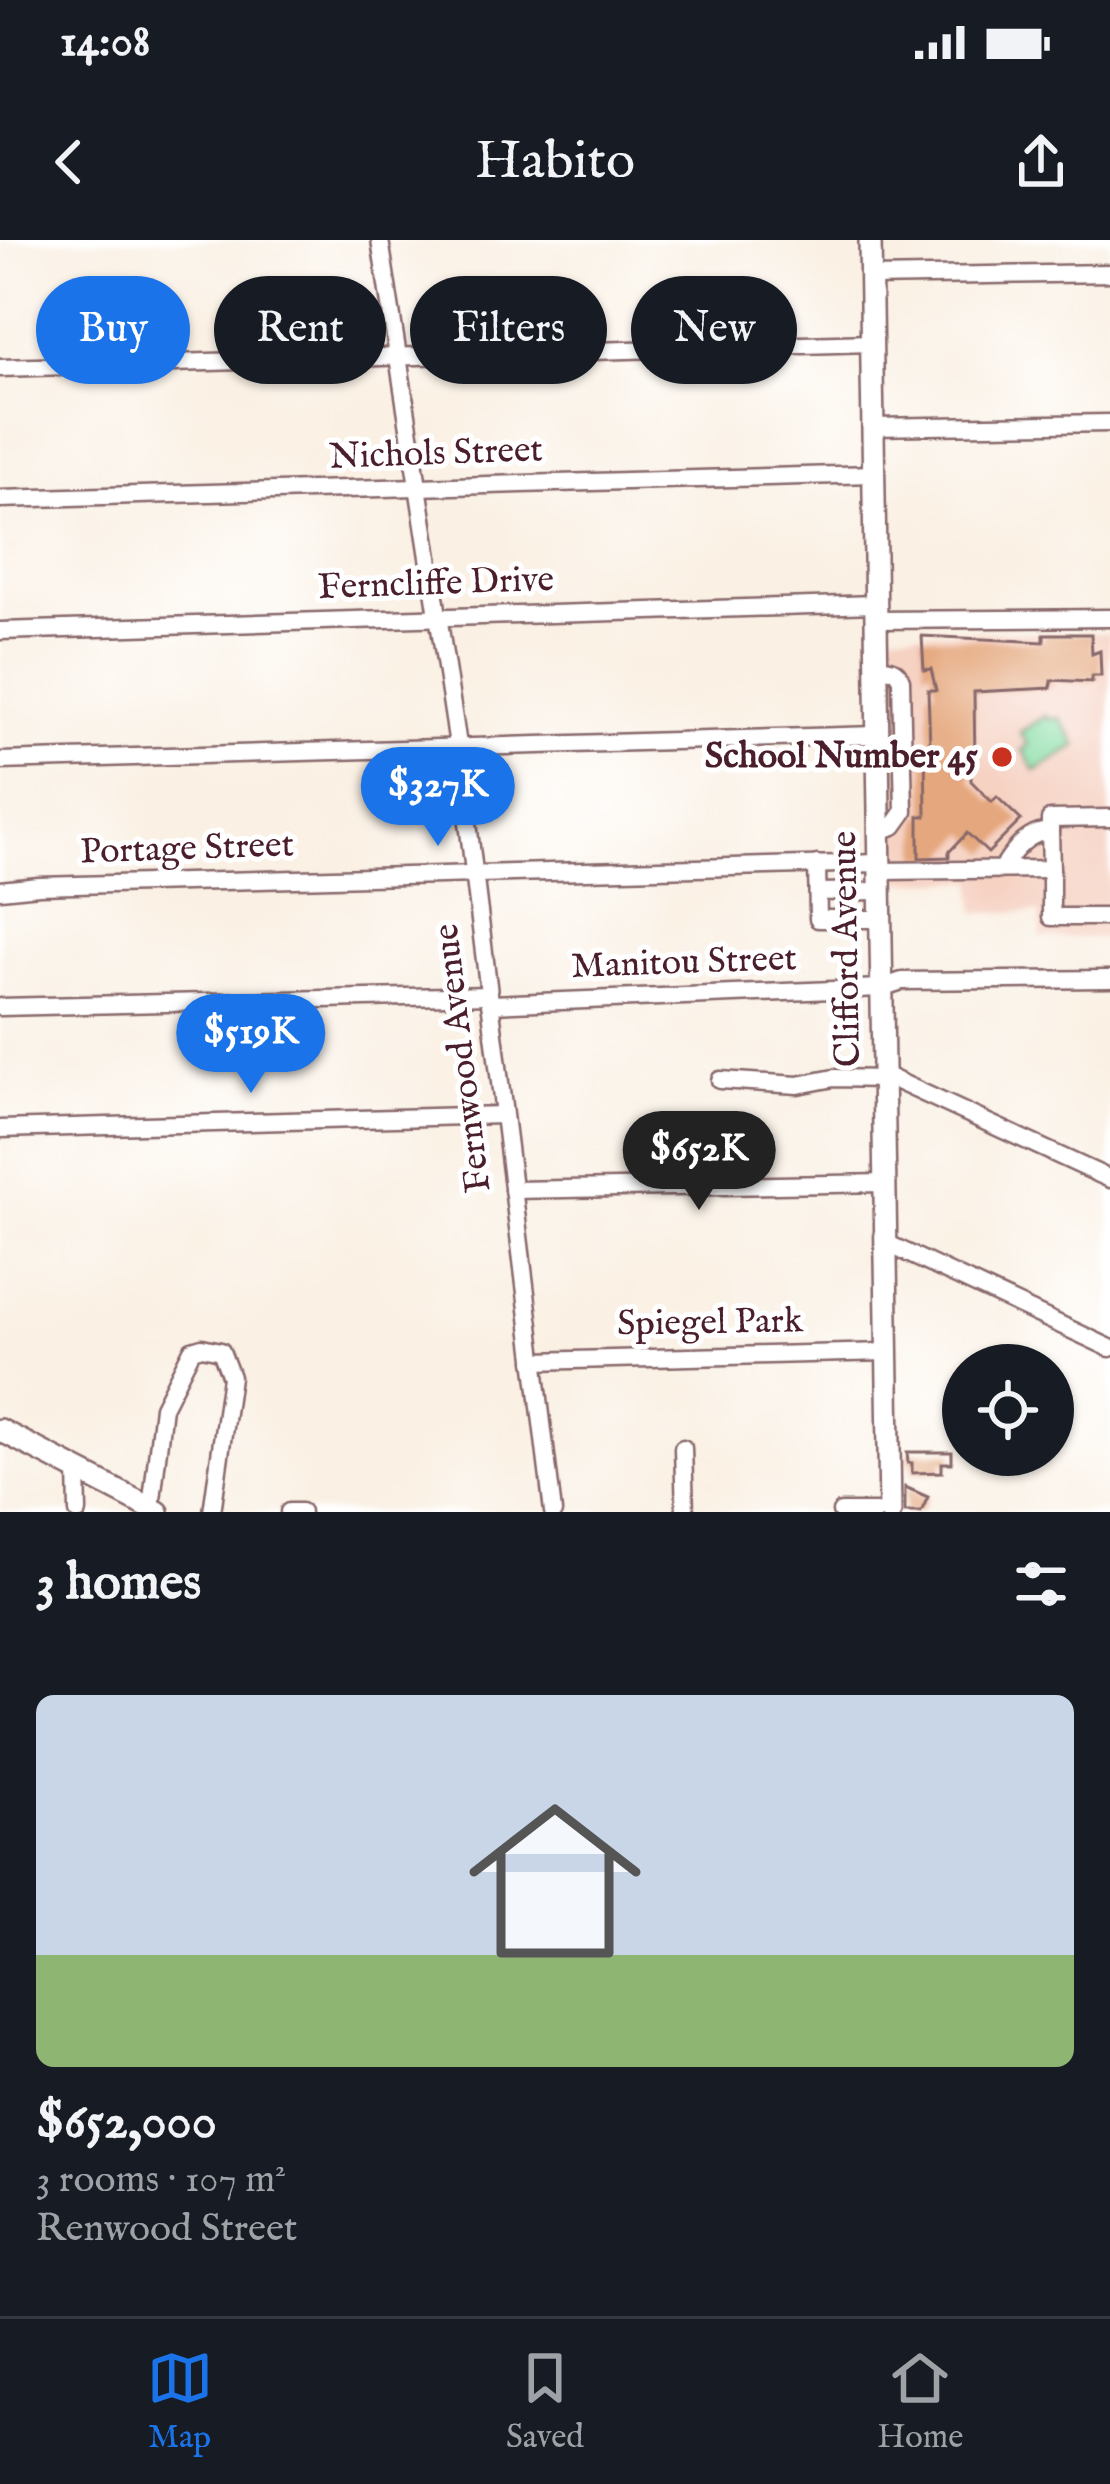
<!DOCTYPE html>
<meta charset="utf-8">
<style>
:root{--surface:#171b24;--page:#20242c;--text:#f1f3f6;--muted:#9ea1a6;--line:#363941;--accent:#1a73e8}
body{margin:0;font-family:"IM FELL English",serif;background:var(--page);color:var(--text);height:100vh;display:flex;flex-direction:column;font-size:45px;white-space:nowrap}
*{box-sizing:border-box;margin:0}
p{font-size:39px;color:var(--muted)}
.icon{flex:none;width:66px;height:66px;fill:none;stroke:currentColor;stroke-width:2;stroke-linecap:round;stroke-linejoin:round}
.map{position:relative;height:1272px;overflow:hidden}
.drawer{display:flex;flex-direction:column;background:var(--surface);flex:1}
.drawer>*{flex:none}
.top-card{position:absolute;left:36px;top:36px;width:1038px;height:108px;display:flex;gap:24px}
.fabs{position:absolute;left:942px;top:1104px;display:grid;gap:24px}
.fabs a{display:grid;place-items:center;width:132px;height:132px;border-radius:50%;background:var(--surface);box-shadow:0 3px 9px #0004;font-size:60px}
.price{position:absolute;translate:-50% -102px;padding:0 27px;border-radius:42px;background:var(--accent);color:#fff;font-size:39px;line-height:78px;filter:drop-shadow(0 3px 6px #0008)}
.price::after{content:'';position:absolute;left:50%;top:72px;width:36px;height:27px;margin-left:-18px;background:inherit;clip-path:polygon(0 0,100% 0,50% 100%)}
.price.active{background:#222;color:#fff}
ul{padding:0;list-style:none}
li{display:grid;align-content:center;gap:24px;height:636px;padding:0 36px}
li span{display:grid;place-items:center;height:372px;border-radius:18px;color:#555}
li>.icon{margin-inline-start:auto}
span .icon{width:216px;height:216px;fill:#fffc;stroke-width:1}
li b{font-size:51px}
h2{display:flex;justify-content:space-between;align-items:center;height:144px;padding:0 36px;font-size:51px}
.tag{padding:0 42px;border-radius:54px;background:var(--surface);box-shadow:0 3px 9px #0004;font-size:42px;line-height:108px}
.tag.active{background:var(--accent);color:#fff}
.status{display:flex;justify-content:space-between;align-items:center;height:84px;padding:0 60px;background:var(--surface);direction:ltr}
.status svg{height:33px;fill:currentColor}
header{display:flex;justify-content:space-between;align-items:center;height:156px;padding:0 36px;background:var(--surface);font-size:54px;font-weight:600}
.dock{display:flex;justify-content:space-around;align-items:center;height:168px;border-top:3px solid var(--line);background:var(--surface);font-size:33px;color:var(--muted)}
.dock a{display:grid;justify-items:center;gap:6px}
.dock .active{color:var(--accent)}
.map>svg:first-child{display:block}
.built{fill:#f6d2c3}
.green{fill:#84dca2;stroke:#677e66;stroke-width:3}
.building{fill:#e5a77d}
.lines{fill:none;stroke-linecap:round;stroke-linejoin:round}
.minor-casing{stroke:#88686b;stroke-width:21}
.major-casing{stroke:#88686b;stroke-width:26}
.minor{stroke:#fff;stroke-width:16}
.major{stroke:#fff;stroke-width:21}
.poi-dot{fill:#c8321e;stroke:#fff;stroke-width:4.5}
.labels{text-anchor:middle;dominant-baseline:central;stroke-width:10;stroke-linejoin:round;paint-order:stroke}
.street-label{font-size:36px;fill:#4a1f2b;stroke:#fff}
.poi-label{font-size:36px;font-weight:bold;fill:#4a1f2b;stroke:#fff;text-anchor:end}
</style>
<div class="status"><b>14:08</b><svg viewBox="0 0 49 12"><path d="M0 12V9h3v3zM5 12V6h3v6zM10 12V3h3v9zM15 12V0h3v12zM26 1h20v11H26zM47 4h2v5h-2z"/></svg></div>
<header><svg class="icon" aria-label="back" viewBox="0 0 24 24"><path d="M15 5l-7 7 7 7"/></svg>Habito<svg class="icon" aria-label="share" viewBox="0 0 24 24"><path d="M12 15V3M7 8l5-5 5 5M5 13v7h14v-7"/></svg></header>
<div class="map">
<svg width="1110" height="1272" viewBox="0 0 1110 1272">
<rect width="100%" height="100%" fill="#fff"/>
<filter id="ink" filterUnits="userSpaceOnUse"><feTurbulence type="fractalNoise" baseFrequency=".00833" numOctaves="2"/><feDisplacementMap in="SourceGraphic" scale="24" xChannelSelector="R" yChannelSelector="G"/><feConvolveMatrix kernelMatrix="1 2 1 2 8 2 1 2 1" color-interpolation-filters="sRGB"/></filter>
<filter id="wash" filterUnits="userSpaceOnUse"><feTurbulence type="fractalNoise" baseFrequency=".004" numOctaves="4" result="noise"/><feDisplacementMap in="SourceGraphic" scale="48" xChannelSelector="R" yChannelSelector="G"/><feGaussianBlur stdDeviation="2.7" result="paint"/><feColorMatrix in="noise" values="0 0 0 0 0 0 0 0 0 0 0 0 0 0 0 0 0 1.4 0 .05"/><feComposite in="paint" operator="in"/></filter>
<g filter="url(#wash)">
<rect width="100%" height="100%" fill="#faf0e3"/>
<polygon class="built" points="890,392 1110,393 1110,698 1041,698 1039,672 975,673 974,641 896,642"/>
<polygon class="green" points="1046,476 1048,479 1060,478 1077,506 1035,531 1022,509 1028,505 1020,492"/>
<g id="blocks">
<g class="building">
<polygon points="1044,394 1091,394 1092,414 1100,411 1101,436 1092,436 1092,442 1051,440 1051,448 974,452 975,527 971,527 971,541 992,562 997,557 1021,580 988,613 967,593 949,612 949,617 919,618 919,576 926,576 925,506 930,506 928,450 936,450 931,429 924,430 922,396 1044,402"/>
<polygon points="907,1212 952,1212 952,1223 942,1223 942,1232 912,1233 912,1223 908,1223"/>
<polygon points="905,1247 928,1257 921,1272 905,1272"/>
</g>
</g>
</g>
<g filter="url(#ink)">
<use href="#blocks" fill-opacity="0" stroke="#88686b" stroke-width="3"/>
<g class="lines">
<g class="minor-casing">
<g id="minor">
<polyline points="380,0 460,518 553,1272"/>
<polyline points="871,37 1110,33"/>
<polyline points="0,128 872,103"/>
<polyline points="873,187 1110,183"/>
<polyline points="0,259 874,234"/>
<polyline points="875,380 1110,378"/>
<polyline points="0,391 875,364"/>
<path d="M 876,428 C 888,428 896,427 901,440 L 904,572 L 894,586 L 878,591"/>
<polyline points="0,521 877,495"/>
<polyline points="1050,591 1050,579 1110,578"/>
<polyline points="817,624 818,679 880,679"/>
<polyline points="1051,629 1051,677 1110,677"/>
<path d="M 879,631 L 1051,629 L 1050,591 C 1028,592 1013,610 1002,629"/>
<polyline points="0,650 39,646 879,623"/>
<polyline points="818,652 879,651"/>
<polyline points="490,764 881,748 902,741 1110,739"/>
<polyline points="0,767 489,755"/>
<polyline points="882,834 1110,939"/>
<polyline points="720,840 798,845 834,838 883,839"/>
<polyline points="0,889 503,875"/>
<polyline points="513,950 885,943"/>
<polyline points="886,1003 1110,1108"/>
<polyline points="534,1121 887,1112"/>
<polyline points="683,1208 685,1272"/>
<polyline points="77,1229 78,1272"/>
<polyline points="151,1268 163,1167 192,1110 202,1107 221,1111 231,1137 212,1272"/>
<polyline points="289,1272 301,1272"/>
<polyline points="841,1272 876,1272"/>
</g>
</g>
<g class="major-casing">
<g id="major">
<polyline points="870,0 890,1272"/>
<polyline points="0,1190 158,1272"/>
</g>
</g>
<use href="#minor" class="minor"/>
<use href="#major" class="major"/>
</g>
</g>
<circle class="poi-dot" cx="1002" cy="517" r="12"/>
<g class="labels">
<g class="street-label">
<text transform="translate(436 214) rotate(-2)">Nichols Street</text>
<text transform="translate(436 344) rotate(-2)">Ferncliffe Drive</text>
<text transform="translate(187 609) rotate(-2)">Portage Street</text>
<text transform="translate(847 709) rotate(-91)">Clifford Avenue</text>
<text transform="translate(684 723) rotate(-2)">Manitou Street</text>
<text transform="translate(463 818) rotate(-97)">Fernwood Avenue</text>
<text transform="translate(710 1083) rotate(-1)">Spiegel Park</text>
</g>
<g class="poi-label">
<text x="978" y="517">School Number 45</text>
</g>
</g>
</svg>
<div class="fabs">
<a><svg class="icon" aria-label="locate" viewBox="0 0 24 24"><circle cx="12" cy="12" r="6"/><path d="M12 2v4M12 18v4M2 12h4M18 12h4"/></svg></a>
</div>
<b class="price" style="left:438px;top:609px">$327K</b>
<b class="price" style="left:251px;top:856px">$519K</b>
<b class="price active" style="left:699px;top:973px">$652K</b>
<div class="top-card">
<a class="tag active">Buy</a>
<a class="tag">Rent</a>
<a class="tag">Filters</a>
<a class="tag">New</a>
</div>
</div>
<section class="drawer">
<h2>3 homes<svg class="icon" aria-label="filters" viewBox="0 0 24 24"><path d="M4 7h16M4 17h16"/><circle cx="9" cy="7" r="2"/><circle cx="15" cy="17" r="2"/></svg></h2>
<ul>
<li><span style="background:linear-gradient(#c9d6e8 70%,#8fb573 0)"><svg class="icon" aria-label="home" viewBox="0 0 24 24"><path d="M3 11l9-7 9 7M6 9v11h12V9"/></svg></span><div><b>$652,000</b><p>3 rooms · 107 m²</p><p>Renwood Street</p></div></li>
</ul>
</section>
<nav class="dock">
<a class="active"><svg class="icon" aria-label="map" viewBox="0 0 24 24"><path d="M3 6l6-2 6 2 6-2v14l-6 2-6-2-6 2zM9 4v14M15 6v14"/></svg>Map</a>
<a><svg class="icon" aria-label="saved" viewBox="0 0 24 24"><path d="M7 4h10v16l-5-4-5 4z"/></svg>Saved</a>
<a><svg class="icon" aria-label="home" viewBox="0 0 24 24"><path d="M3 11l9-7 9 7M6 9v11h12V9"/></svg>Home</a>
</nav>
